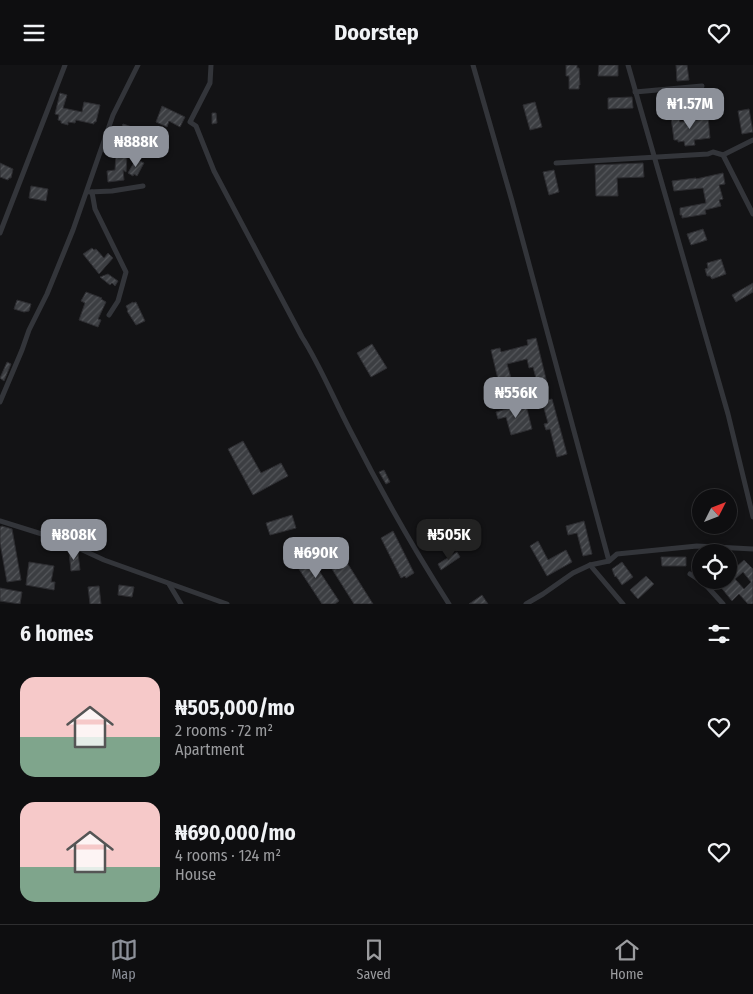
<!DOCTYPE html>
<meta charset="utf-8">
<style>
:root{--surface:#0e0e10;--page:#1c1c1e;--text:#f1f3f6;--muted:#9b9c9f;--line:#2e2e30;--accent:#8c9099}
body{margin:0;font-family:"Fira Sans Condensed",sans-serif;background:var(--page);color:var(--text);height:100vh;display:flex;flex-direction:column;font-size:19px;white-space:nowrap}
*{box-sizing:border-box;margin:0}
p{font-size:16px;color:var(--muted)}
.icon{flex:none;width:28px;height:28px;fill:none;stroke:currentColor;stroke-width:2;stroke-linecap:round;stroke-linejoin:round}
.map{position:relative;height:539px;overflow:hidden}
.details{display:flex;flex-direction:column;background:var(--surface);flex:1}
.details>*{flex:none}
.needle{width:32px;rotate:48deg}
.controls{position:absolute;left:692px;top:424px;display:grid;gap:10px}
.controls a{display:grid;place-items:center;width:45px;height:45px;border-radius:50%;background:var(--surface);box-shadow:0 2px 8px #0003,0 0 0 1px var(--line);font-size:25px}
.price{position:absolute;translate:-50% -42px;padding:0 11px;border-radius:10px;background:var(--accent);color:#fff;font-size:16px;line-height:32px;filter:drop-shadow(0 1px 2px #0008)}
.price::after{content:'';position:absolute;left:50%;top:30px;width:15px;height:11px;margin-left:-8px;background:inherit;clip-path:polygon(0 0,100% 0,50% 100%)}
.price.on{background:#222;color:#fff}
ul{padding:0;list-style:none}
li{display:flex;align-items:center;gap:15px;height:125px;padding:0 20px}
li span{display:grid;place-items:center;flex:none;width:140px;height:100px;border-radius:15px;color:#555}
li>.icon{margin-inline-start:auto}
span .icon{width:60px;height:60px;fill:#fffc;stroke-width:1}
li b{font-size:21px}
h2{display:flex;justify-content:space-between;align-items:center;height:60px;padding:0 20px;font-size:21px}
header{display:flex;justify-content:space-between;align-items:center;height:65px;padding:0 20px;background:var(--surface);font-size:22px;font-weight:700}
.tab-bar{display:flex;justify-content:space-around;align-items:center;height:70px;border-top:1px solid var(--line);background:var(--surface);font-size:14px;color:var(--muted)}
.tab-bar a{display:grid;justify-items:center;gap:2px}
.tab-bar .on{color:var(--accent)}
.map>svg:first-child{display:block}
.building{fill:url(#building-hatch);stroke:#2d2d31;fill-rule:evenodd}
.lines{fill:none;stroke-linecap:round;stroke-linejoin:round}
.street{stroke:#33353a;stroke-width:5}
</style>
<header><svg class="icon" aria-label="menu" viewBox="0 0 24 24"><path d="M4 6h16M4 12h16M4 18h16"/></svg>Doorstep<svg class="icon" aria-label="heart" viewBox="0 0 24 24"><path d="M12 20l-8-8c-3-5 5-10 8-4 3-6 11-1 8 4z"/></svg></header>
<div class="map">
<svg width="753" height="539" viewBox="0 0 753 539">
<defs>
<pattern id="building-hatch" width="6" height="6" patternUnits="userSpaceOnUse" patternTransform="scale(1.25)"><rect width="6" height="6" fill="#3c3e42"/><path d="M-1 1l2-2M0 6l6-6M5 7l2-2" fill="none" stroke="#55575b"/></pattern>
</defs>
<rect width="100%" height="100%" fill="#131315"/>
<g class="building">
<polygon points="566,0 577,0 577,3 579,3 580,20 579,20 579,24 569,24 569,11 566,11"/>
<polygon points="599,0 618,0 618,11 598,11"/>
<polygon points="676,0 687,0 689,15 677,16"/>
<polygon points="60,28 67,30 63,43 82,47 84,37 100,40 96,57 94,57 94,59 76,55 75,58 68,57 68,60 61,58 61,56 58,55 59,50 55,49"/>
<polygon points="632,32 633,43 608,44 608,33"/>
<polygon points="535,37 542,62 530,65 523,40"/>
<polygon points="162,41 185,52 180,62 169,56 167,62 156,57"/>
<polygon points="749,44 753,67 742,69 738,46"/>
<polygon points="212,48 216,48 217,58 212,59"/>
<polygon points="679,51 680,57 698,55 698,53 708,52 710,73 694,75 695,80 685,81 684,76 678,77 678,75 674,75 671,52"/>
<polygon points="123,59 144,66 137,88 125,85 127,73 119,69"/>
<polygon points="116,89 127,89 126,107 123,105 124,115 108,117 107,106 115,105"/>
<polygon points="136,94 144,98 137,111 134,109 133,111 128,108"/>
<polygon points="0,98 13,104 11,113 9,113 8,115 0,112"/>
<polygon points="643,98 644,112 617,113 618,131 596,131 595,100"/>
<polygon points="554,105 559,127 549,130 543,107"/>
<polygon points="723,108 725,119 719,120 723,134 719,135 721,141 705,145 706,149 682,153 682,150 680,150 680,143 706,138 703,123 674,126 672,116 696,113 696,114"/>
<polygon points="31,121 48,124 46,136 29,133"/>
<polygon points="703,164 707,175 691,180 687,169"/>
<polygon points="92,183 94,185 96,184 104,193 108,188 113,193 99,209 83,189"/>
<polygon points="721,194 726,209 712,214 710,211 707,211 705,204 708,203 707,198"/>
<polygon points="108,209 118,216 115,221 112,218 110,220 100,212"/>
<polygon points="753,218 753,227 736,237 732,230"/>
<polygon points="86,227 102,233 101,234 106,237 98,254 101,255 98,262 79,255 85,238 81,236"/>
<polygon points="17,235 31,239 29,246 24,247 14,244"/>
<polygon points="133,237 133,238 136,237 145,256 136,260 127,246 128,245 126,241"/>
<polygon points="536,273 547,318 538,321 533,302 529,303 527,294 507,299 511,313 508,314 511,328 502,331 491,285 500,283 501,287 528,280 527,275"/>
<polygon points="372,279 387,303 371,312 357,288"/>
<polygon points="7,297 11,299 4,316 0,313"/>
<polygon points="539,330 542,339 534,341 531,333"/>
<polygon points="552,334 567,389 557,392 550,364 546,365 544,359 548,358 542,336"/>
<polygon points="526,340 532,364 511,370 506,352 498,354 496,347 517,341 517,342"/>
<polygon points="243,376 261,408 281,398 288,411 253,430 228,384"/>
<polygon points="384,405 390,417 386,419 379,407"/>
<polygon points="292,450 296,463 270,470 266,458"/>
<polygon points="450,454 456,463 425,482 419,472"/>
<polygon points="584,456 592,489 583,491 577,468 568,470 566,461"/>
<polygon points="2,461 12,464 21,515 7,517 0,478 0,462"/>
<polygon points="393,466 414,508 406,513 405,511 401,513 381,473"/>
<polygon points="538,476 548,495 566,485 572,497 547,511 530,481"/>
<polygon points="334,477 373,539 354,539 320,485"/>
<polygon points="75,486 78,488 80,505 71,506 69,487"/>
<polygon points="306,486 339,536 335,539 322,539 293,495"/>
<polygon points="457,487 460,492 441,505 438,499"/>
<polygon points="661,492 686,492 686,501 662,501"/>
<path d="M 744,495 L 753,504 L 753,539 L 748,539 L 739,529 L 732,536 L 715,515 L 729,515 L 729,498 L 734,504 ZM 743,507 L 751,517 L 744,524 L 735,514 Z"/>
<polygon points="29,497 54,501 51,517 55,517 54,525 26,520"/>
<polygon points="622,497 633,512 622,520 616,511 615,512 612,504"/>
<polygon points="646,511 654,519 638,534 630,525"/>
<polygon points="119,520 134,522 132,532 118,530"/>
<polygon points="99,521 101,539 90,539 88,522"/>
<polygon points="0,523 22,527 20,539 0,536"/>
<polygon points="482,530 488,539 469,539"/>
</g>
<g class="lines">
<g class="street">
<path d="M 211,0 L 210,18 L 190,57 L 196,61 L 214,106 L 302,272 C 321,302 334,335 351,367 C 381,426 413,483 449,539"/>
<polyline points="473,0 512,136 609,496"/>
<polyline points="628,0 728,349 753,452"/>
<polyline points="635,27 702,21"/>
<polyline points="723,90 753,75"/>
<polyline points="556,98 708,89 713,87 723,90 753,149"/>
<polyline points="89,127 112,126 143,121"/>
<polyline points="92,127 95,144 126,207 118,236 109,250"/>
<polyline points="0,168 65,0"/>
<polyline points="0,337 22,285 29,265 47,229 73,165 113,50 138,0"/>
<polyline points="0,456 61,475 104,495 227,539"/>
<polyline points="590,500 623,539"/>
<polyline points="690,509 704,518 723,539"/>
<polyline points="169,519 181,539"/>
<polyline points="526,539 543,529 573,508 590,500 609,496 617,489 697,481 753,484"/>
</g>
</g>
</svg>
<div class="controls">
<a><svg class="needle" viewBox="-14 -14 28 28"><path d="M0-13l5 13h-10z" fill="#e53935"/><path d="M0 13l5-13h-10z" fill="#9b9c9f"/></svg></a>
<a><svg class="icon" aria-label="locate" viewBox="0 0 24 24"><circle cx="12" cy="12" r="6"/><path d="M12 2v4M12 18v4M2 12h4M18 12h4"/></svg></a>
</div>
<b class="price" style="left:690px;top:65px">₦1.57M</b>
<b class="price" style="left:136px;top:103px">₦888K</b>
<b class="price" style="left:516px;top:354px">₦556K</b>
<b class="price" style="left:74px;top:496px">₦808K</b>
<b class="price on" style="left:449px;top:496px">₦505K</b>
<b class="price" style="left:316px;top:514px">₦690K</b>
</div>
<section class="details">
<h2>6 homes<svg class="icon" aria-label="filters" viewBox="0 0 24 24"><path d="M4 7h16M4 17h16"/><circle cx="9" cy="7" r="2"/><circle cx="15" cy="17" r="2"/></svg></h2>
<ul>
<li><span style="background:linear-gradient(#f6c9c9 60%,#7fa58c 0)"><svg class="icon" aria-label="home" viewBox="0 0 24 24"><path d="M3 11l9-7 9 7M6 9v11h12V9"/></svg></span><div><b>₦505,000/mo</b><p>2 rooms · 72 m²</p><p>Apartment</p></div><svg class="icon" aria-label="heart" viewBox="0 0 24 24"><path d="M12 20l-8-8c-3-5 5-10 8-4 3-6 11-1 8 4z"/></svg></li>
<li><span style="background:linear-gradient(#f6c9c9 65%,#7fa58c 0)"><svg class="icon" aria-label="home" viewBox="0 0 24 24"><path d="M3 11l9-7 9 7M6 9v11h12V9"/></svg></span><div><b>₦690,000/mo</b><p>4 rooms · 124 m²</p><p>House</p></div><svg class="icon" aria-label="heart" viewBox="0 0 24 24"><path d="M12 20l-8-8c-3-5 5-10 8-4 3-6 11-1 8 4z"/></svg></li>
</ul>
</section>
<nav class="tab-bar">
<a class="on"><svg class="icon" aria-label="map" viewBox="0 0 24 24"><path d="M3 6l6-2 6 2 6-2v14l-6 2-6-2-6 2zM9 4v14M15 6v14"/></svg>Map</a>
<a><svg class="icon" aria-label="saved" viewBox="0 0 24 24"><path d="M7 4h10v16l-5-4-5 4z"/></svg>Saved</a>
<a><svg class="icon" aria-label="home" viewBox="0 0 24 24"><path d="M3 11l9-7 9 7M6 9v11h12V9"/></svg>Home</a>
</nav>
